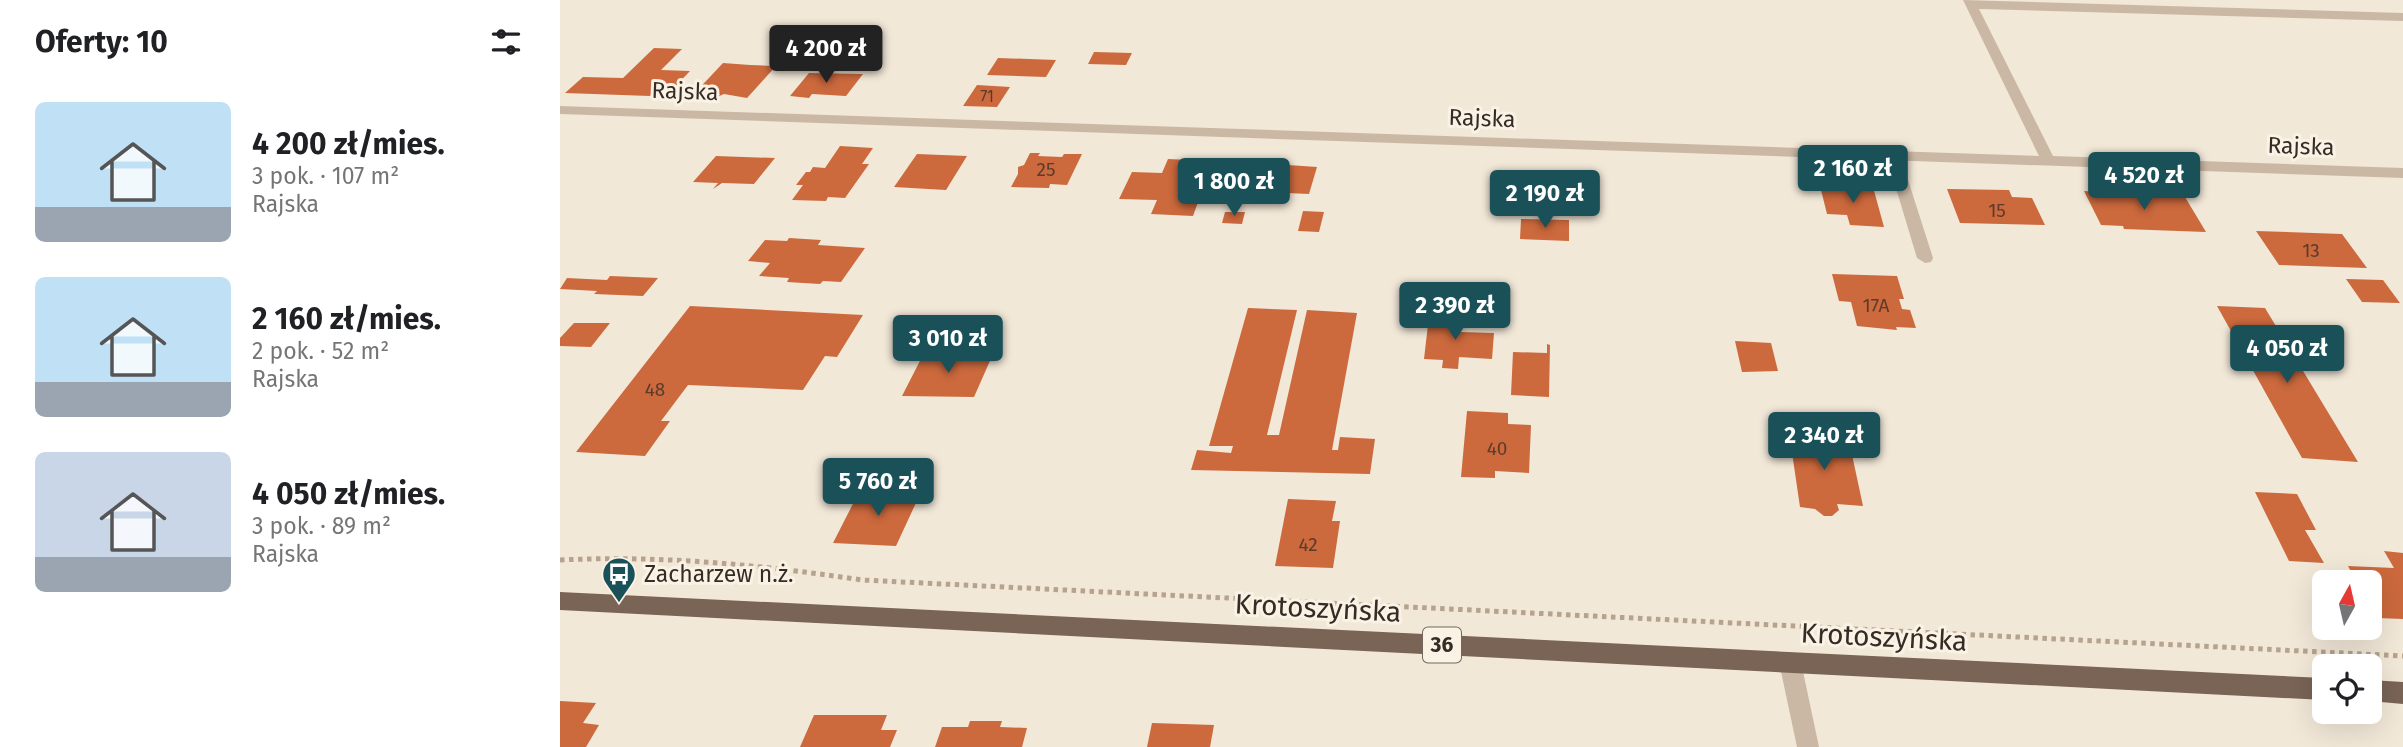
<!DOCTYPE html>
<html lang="pl">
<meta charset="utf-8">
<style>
:root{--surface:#fff;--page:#f2f2f2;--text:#202124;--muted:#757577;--accent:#1a5159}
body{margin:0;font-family:"Fira Sans",sans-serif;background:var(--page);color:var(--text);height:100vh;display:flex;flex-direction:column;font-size:26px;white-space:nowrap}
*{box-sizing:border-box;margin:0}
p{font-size:23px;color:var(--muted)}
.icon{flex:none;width:38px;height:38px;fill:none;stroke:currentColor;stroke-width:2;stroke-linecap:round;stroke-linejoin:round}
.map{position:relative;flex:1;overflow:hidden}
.sheet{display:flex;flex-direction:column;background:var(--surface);width:560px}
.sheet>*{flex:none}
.needle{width:46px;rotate:8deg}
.fabs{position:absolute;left:1752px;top:570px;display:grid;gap:14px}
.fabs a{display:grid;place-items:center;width:70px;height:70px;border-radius:10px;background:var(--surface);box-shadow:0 7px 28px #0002;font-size:35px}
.price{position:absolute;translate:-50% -60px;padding:0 16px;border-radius:7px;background:var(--accent);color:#fff;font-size:23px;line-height:46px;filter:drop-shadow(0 2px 4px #0008)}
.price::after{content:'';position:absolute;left:50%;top:42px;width:21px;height:16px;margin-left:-10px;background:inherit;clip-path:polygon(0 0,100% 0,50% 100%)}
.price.active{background:#222;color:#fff}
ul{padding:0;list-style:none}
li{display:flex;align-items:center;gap:21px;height:175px;padding:0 35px}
li span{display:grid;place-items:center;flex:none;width:196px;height:140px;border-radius:10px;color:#555}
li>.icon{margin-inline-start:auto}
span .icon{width:84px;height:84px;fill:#fffc;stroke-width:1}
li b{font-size:30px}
h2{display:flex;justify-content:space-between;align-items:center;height:84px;padding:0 35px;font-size:30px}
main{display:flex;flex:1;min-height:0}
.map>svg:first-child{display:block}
.building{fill:#cc693d}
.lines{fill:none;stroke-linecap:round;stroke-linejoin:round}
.path{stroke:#b7a28e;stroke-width:5;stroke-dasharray:4.5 4.5;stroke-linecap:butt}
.lane{fill:#cbb8a4;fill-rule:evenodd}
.street{fill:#cbb8a4;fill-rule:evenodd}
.primary{fill:#796456;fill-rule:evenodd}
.labels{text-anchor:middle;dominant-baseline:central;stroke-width:6;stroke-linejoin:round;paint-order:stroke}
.far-number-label{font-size:16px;fill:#5c3b2c}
.number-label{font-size:19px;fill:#5c3b2c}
.shield{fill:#faf2e5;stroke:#71675f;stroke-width:2}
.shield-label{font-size:21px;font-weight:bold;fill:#362c26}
.street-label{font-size:23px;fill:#362c26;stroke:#faf2e5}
.poi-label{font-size:23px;fill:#362c26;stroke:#faf2e5;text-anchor:start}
.near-street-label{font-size:28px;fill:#362c26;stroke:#faf2e5}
</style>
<main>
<section class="sheet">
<h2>Oferty: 10<svg class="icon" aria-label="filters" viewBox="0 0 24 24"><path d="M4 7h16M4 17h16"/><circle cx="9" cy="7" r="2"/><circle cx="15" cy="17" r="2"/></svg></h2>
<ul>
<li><span style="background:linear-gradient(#bfe0f5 75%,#9aa5b1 0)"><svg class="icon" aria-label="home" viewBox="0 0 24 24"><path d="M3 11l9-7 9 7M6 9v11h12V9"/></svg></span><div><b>4 200 zł/mies.</b><p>3 pok. · 107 m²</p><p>Rajska</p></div></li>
<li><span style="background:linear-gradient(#bfe0f5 75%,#9aa5b1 0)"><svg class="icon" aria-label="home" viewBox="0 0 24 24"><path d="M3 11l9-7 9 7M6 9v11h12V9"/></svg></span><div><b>2 160 zł/mies.</b><p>2 pok. · 52 m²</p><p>Rajska</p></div></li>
<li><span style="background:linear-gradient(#c9d6e8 75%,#9aa5b1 0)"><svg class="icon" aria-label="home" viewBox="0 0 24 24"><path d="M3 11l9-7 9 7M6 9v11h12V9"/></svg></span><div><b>4 050 zł/mies.</b><p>3 pok. · 89 m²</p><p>Rajska</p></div></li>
</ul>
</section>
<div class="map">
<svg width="1843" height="747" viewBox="0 0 1843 747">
<rect width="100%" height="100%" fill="#f2e8d8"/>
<g class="building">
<polygon points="250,46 264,46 256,57 241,57"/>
<polygon points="94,48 122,49 101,70 130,71 110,92 94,91 90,96 5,93 23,77 63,78"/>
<polygon points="534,52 572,53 566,65 528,64"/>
<polygon points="438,58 496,60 486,77 427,75"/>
<polygon points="163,63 190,65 216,66 187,98 164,94 157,97 160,94 152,94 149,97 132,96"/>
<polygon points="249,73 303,74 286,96 252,94 249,98 230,96"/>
<polygon points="417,85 450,87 437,107 403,106"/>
<polygon points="280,146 313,148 302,164 309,164 285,198 268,197 266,201 232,200 243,185 236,185 246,172 250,172 253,167 265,168"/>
<polygon points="470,153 480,153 478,156 502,157 504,154 522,154 507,185 490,184 489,188 451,187 458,174 458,167 464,165"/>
<polygon points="357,154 407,156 386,190 334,187"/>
<polygon points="156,156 215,158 194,184 162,183 153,189 158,183 133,182"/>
<polygon points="608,159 653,161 633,216 591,214 597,200 559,199 572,172 602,173"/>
<polygon points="728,165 757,167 749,194 705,192 706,190 701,187 703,181 709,179 712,166"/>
<polygon points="977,172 1034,174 1035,214 977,212"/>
<polygon points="1260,186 1313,187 1324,227 1290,225 1287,215 1267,214"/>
<polygon points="1387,189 1449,190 1452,197 1472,198 1485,225 1400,223"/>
<polygon points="1524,191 1625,197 1646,232 1564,229 1563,226 1541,225"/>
<polygon points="743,211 764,212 759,232 738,231"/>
<polygon points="665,212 685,212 682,224 662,223"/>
<polygon points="961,219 1009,220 1009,241 960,239"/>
<polygon points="1696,231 1782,234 1807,268 1719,265"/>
<polygon points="229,238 261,240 258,245 305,248 281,282 263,281 260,284 227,282 229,278 199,276 210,263 188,261 205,240 227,241"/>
<polygon points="1272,274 1337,276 1344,299 1339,299 1342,309 1350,310 1356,328 1336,327 1337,330 1297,326 1291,302 1279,301"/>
<polygon points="50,276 98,278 83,296 34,294 37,291 0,289 7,278 47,280"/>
<polygon points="1786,279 1823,280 1840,303 1802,302"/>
<polygon points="130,306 303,315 277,357 265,356 243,390 128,385 101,421 110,421 85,456 16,452"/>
<polygon points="1657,306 1705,308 1798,462 1742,458"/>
<polygon points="688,308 737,310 707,435 719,435 747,310 797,313 772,450 778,450 780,437 815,439 810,474 631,470 637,450 671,453 673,446 649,446"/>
<polygon points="869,316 903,317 901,332 934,333 932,359 899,357 898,369 882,368 883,360 864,359"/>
<polygon points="14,323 50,323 31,347 0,346 0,338"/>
<polygon points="1175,341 1211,343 1218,371 1182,372"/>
<polygon points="987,344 990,345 989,397 951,395 953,352 987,353"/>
<polygon points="364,353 433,354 414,397 342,396"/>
<polygon points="907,411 948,413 948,424 971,425 969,473 935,471 935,478 901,477"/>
<polygon points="1229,432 1284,434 1288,450 1291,450 1303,506 1277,504 1279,510 1272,516 1264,516 1255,509 1240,507"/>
<polygon points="300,490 361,492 336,546 273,543"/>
<polygon points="1695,492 1737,494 1756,530 1745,530 1764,563 1729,561"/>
<polygon points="728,499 776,501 772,521 780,521 773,568 715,566"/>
<polygon points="1824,551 1843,553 1843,619 1817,618 1810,605 1810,583 1797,583 1788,566 1834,568"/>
<polygon points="0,701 36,703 23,723 39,725 26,747 0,747"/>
<polygon points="254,715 327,715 321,730 337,730 330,747 240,747"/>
<polygon points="410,721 442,721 440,727 467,728 462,747 375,747 382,727 408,727"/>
<polygon points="592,723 654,725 650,747 587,747"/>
</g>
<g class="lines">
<path class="path" d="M 0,560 C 102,555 201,565 302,580 L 1843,656"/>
<g class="lane">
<polygon points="1333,151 1340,155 1373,258 1371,262 1365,263 1357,258 1326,155"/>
<polygon points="1230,652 1238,655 1241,662 1259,747 1237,747 1219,662 1222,655"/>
</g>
<polygon class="street" points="1403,0 1843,13 1843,21 1419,9 1493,156 1843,168 1843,178 0,114 0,106 1479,156"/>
<g class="primary">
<polygon points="0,592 1764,678 1764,700 0,610"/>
<polygon points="1810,680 1843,682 1843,704 1810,701"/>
</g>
</g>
<defs>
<g id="bus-pin" transform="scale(1.75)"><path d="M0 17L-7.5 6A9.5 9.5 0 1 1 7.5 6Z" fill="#1a5159" stroke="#faf2e5"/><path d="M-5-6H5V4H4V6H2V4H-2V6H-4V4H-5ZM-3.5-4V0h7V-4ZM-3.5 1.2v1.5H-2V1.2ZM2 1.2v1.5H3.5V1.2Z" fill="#fff"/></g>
</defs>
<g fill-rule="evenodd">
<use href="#bus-pin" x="59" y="574"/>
</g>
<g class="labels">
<g class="far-number-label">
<text x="427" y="96">71</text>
</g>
<g class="number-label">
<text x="486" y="169">25</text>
<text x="1437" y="210">15</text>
<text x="1751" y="250">13</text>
<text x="1316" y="305">17A</text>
<text x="95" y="389">48</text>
<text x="937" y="448">40</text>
<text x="748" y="544">42</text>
</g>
<rect class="shield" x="863" y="627.5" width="38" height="35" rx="5"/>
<g class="shield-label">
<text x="882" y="645">36</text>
</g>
<g class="street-label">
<text transform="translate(125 91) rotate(2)">Rajska</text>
<text transform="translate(922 118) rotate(2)">Rajska</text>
<text transform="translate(1741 146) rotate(2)">Rajska</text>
</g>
<g class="poi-label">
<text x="84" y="574">Zacharzew n.ż.</text>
</g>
<g class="near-street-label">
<text transform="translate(758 608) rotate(3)">Krotoszyńska</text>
<text transform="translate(1324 637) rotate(3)">Krotoszyńska</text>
</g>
</g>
</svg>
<div class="fabs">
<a><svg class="needle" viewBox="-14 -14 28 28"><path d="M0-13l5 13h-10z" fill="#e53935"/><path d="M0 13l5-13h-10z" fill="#757577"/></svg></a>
<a><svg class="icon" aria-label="locate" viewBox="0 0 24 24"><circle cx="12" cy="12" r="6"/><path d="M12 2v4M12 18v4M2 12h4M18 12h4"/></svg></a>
</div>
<b class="price active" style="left:266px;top:85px">4 200 zł</b>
<b class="price" style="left:1293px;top:205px">2 160 zł</b>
<b class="price" style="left:1584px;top:212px">4 520 zł</b>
<b class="price" style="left:674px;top:218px">1 800 zł</b>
<b class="price" style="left:985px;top:230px">2 190 zł</b>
<b class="price" style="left:895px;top:342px">2 390 zł</b>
<b class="price" style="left:388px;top:375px">3 010 zł</b>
<b class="price" style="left:1727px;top:385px">4 050 zł</b>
<b class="price" style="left:1264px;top:472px">2 340 zł</b>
<b class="price" style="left:318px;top:518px">5 760 zł</b>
</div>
</main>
